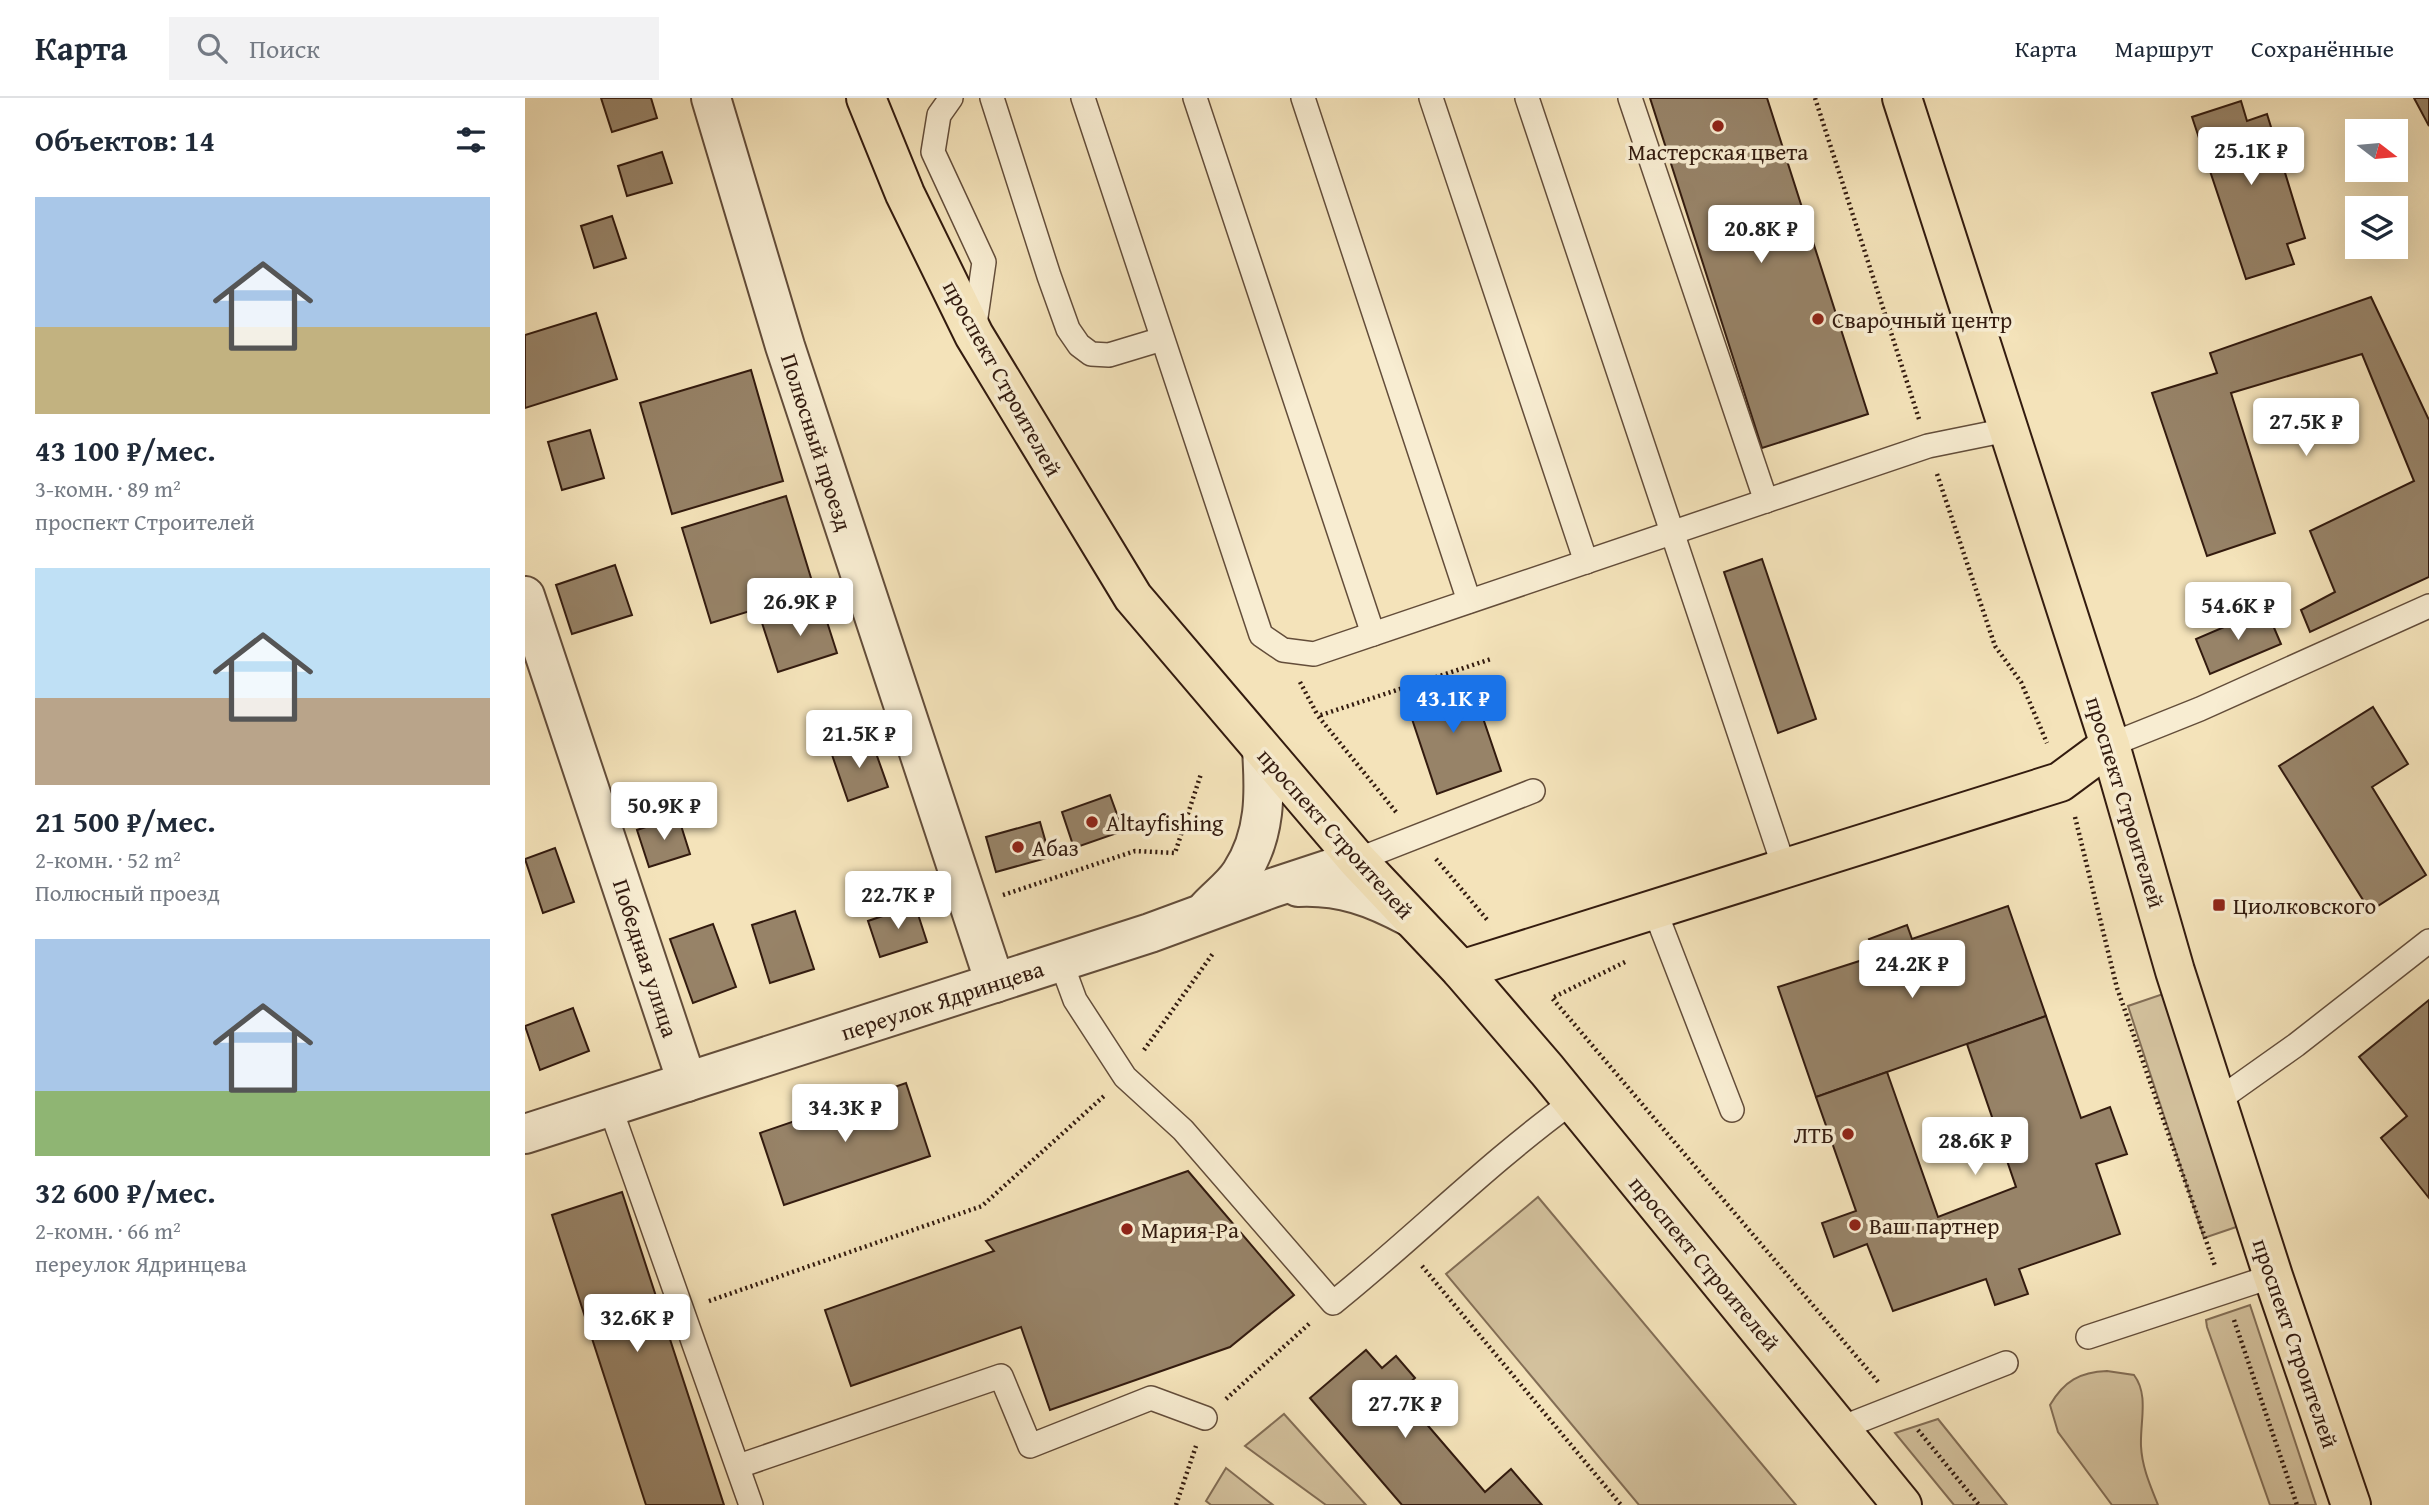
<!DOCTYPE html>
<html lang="ru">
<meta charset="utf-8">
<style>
:root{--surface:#fff;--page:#f2f2f3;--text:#1f2937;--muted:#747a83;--line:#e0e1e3;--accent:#1a73e8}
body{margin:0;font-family:"Gentium Book Plus",serif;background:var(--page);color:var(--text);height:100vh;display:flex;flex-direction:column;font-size:26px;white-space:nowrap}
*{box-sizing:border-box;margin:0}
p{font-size:23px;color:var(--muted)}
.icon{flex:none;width:38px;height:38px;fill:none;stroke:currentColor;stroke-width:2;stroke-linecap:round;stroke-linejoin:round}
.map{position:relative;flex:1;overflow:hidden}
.panel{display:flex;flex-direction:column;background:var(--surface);width:525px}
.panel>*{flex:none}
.needle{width:46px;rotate:106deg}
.controls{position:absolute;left:1820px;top:21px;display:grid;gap:14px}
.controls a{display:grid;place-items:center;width:63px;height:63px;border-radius:0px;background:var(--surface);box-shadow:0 7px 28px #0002;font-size:35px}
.price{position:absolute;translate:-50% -60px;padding:0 16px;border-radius:7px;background:#fff;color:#222;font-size:23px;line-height:46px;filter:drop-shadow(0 2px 4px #0008)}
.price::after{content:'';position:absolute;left:50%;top:42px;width:21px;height:16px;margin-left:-10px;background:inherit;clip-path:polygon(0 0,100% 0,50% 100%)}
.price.on{background:var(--accent);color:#fff}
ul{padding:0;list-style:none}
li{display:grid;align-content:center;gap:14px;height:371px;padding:0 35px}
li span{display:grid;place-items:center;height:217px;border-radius:0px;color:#555}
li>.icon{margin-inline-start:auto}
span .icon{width:126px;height:126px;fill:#fffc;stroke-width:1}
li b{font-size:30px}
h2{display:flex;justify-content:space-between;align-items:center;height:84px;padding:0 35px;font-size:30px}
header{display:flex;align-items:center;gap:42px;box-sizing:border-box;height:98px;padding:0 35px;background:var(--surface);border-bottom:2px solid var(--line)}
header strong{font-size:33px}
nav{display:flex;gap:38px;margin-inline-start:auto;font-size:24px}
.search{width:490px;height:63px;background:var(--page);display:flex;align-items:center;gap:18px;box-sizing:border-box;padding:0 24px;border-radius:0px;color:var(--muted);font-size:26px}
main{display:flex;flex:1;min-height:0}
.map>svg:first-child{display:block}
.green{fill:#d3c19d;stroke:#836e56;stroke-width:2}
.building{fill:#978368;stroke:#331b0f;stroke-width:2}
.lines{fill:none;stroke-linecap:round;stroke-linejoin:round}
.service-casing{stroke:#634d3a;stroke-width:26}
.minor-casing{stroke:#634d3a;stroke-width:42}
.tertiary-casing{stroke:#634d3a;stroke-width:42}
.primary-casing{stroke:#331b0f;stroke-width:42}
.path{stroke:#331b0f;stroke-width:4.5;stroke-dasharray:2 3.5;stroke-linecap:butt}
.service{stroke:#f8edd2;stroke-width:23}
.minor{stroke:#f8edd2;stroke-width:38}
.tertiary{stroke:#f8edd2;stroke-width:38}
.primary{stroke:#f4e3ba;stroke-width:38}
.poi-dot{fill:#8f2418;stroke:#f8edd2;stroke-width:2.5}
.labels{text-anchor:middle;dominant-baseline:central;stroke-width:7;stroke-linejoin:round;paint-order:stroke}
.poi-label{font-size:23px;fill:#331b0f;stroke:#f8edd2;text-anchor:start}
.street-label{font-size:23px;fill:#331b0f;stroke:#f8edd2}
</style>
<header>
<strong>Карта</strong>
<div class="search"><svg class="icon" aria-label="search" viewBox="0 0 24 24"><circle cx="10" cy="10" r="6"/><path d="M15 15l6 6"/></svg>Поиск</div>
<nav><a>Карта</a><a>Маршрут</a><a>Сохранённые</a></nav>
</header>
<main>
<section class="panel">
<h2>Объектов: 14<svg class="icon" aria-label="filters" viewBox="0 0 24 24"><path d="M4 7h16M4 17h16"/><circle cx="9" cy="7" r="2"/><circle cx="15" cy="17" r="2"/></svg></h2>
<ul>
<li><span style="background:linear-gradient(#a9c7e8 60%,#c2b280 0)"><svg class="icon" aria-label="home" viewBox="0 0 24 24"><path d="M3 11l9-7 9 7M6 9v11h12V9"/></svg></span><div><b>43 100 ₽/мес.</b><p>3-комн. · 89 m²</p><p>проспект Строителей</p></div></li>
<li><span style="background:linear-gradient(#bfe0f5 60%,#b9a48a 0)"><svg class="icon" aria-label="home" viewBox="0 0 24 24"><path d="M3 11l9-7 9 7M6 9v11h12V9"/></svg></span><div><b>21 500 ₽/мес.</b><p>2-комн. · 52 m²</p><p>Полюсный проезд</p></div></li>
<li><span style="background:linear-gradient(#a9c7e8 70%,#8fb573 0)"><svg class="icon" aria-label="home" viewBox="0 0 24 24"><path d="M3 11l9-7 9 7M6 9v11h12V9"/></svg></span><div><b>32 600 ₽/мес.</b><p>2-комн. · 66 m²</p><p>переулок Ядринцева</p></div></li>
</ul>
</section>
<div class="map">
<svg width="1904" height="1407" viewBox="0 0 1904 1407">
<rect width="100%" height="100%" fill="#f4e3ba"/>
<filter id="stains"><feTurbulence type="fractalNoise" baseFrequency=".00286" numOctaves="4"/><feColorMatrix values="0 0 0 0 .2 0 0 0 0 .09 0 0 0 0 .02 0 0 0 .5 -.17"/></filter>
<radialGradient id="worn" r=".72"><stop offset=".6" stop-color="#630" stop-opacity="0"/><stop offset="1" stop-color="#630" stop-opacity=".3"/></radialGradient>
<g class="green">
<polygon points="1641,895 1717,1127 1679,1140 1603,908"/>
<polygon points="1013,1099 1271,1407 1114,1407 921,1176"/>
<polygon points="1725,1207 1791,1407 1745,1407 1682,1229 1681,1222"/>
<path d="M 1582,1273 L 1609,1277 C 1624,1297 1615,1323 1616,1348 C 1617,1369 1625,1387 1633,1407 L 1587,1407 L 1533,1334 L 1525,1307 C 1539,1283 1555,1274 1582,1273 Z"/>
<polygon points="759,1316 841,1407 801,1407 720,1348"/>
<polygon points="1413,1321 1482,1407 1429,1407 1370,1335"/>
<polygon points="701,1370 748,1407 686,1407 681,1403"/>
</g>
<g class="building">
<polygon points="76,0 126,0 132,20 87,34"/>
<polygon points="1125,0 1242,0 1343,316 1237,350"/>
<polygon points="1889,0 1904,0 1904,28"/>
<polygon points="1716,3 1722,23 1742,16 1780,140 1762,146 1769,166 1721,181 1667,19"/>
<polygon points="137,54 147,85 102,98 93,68"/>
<polygon points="87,118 101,160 69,170 56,128"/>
<polygon points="1846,199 1904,322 1904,479 1785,534 1776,512 1810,494 1785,433 1889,383 1837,256 1706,295 1750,435 1682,458 1627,295 1692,275 1685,255"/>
<polygon points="71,215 92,281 0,310 0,237"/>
<polygon points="226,272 258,383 147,416 115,305"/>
<polygon points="65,332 79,380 37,392 23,344"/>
<polygon points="261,398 290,493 186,525 157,430"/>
<polygon points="1237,461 1291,621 1253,635 1199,474"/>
<polygon points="90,467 107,517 47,536 31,487"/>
<polygon points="296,505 312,555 253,574 237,525"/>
<polygon points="1741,511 1756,546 1685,576 1671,541"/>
<polygon points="944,579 976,673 912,696 880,600"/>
<polygon points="1848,609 1883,666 1847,689 1901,777 1845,813 1754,668"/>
<polygon points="346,641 363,689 323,703 306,654"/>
<polygon points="585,697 598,733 549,750 537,714"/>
<polygon points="153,718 165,756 124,769 112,732"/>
<polygon points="515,724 525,759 471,774 461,739"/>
<polygon points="30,750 49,804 18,815 0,761"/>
<polygon points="390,807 402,844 355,859 343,823"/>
<polygon points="1483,808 1521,918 1291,999 1253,889 1350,858 1344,841 1382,827 1387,841"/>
<polygon points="270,813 289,871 245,885 227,827"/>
<polygon points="188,826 211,889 168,905 145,841"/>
<polygon points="1904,902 1904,1100 1856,1040 1882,1018 1834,959"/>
<polygon points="48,910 64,953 15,972 0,928"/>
<polygon points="1521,918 1556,1020 1585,1009 1602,1056 1571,1066 1595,1136 1494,1171 1503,1196 1470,1207 1461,1181 1368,1213 1342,1146 1309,1159 1297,1125 1331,1113 1291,999 1362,974 1413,1119 1491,1089 1442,946"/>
<polygon points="381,985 405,1058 259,1107 235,1035"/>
<polygon points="663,1073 769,1197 705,1249 525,1312 496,1229 326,1288 300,1212 469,1153 461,1143"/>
<polygon points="97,1094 199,1407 121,1407 27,1117"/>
<polygon points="841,1252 857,1270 871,1258 890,1280 874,1294 960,1394 986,1371 1017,1407 877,1407 785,1300"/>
</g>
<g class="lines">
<g class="service-casing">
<g id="service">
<polyline points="426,0 414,17 408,54 459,164 449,233"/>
<polyline points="467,0 524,178 543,231 554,247 566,256 584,257 637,241"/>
<polyline points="558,0 736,537 758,552 789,556 1403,348 1482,332"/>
<polyline points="670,0 848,536"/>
<polyline points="778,0 944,503"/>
<polyline points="906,0 1061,464"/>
<polyline points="1002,0 1260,772"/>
<polyline points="1105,0 1241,403"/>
<polyline points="1585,647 1675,611 1904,508"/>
<polyline points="832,762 1008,693"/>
<polyline points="1130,813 1207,1012"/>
<path d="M 536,864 L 550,902 L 600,979 L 658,1032 L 808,1205 C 889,1140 963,1065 1047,1004"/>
<polyline points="1692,1003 1771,947 1904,843"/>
<polyline points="85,1009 226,1407"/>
<polyline points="1563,1239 1748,1178"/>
<polyline points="1316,1330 1481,1265"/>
<polyline points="214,1368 476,1278 505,1348 626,1300 680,1320"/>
</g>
</g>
<g class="minor-casing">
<g id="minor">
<polyline points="186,0 260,248 470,885"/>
<polyline points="0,498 162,984"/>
</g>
</g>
<g class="tertiary-casing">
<g id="tertiary">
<path d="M 773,789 C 816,787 848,799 885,819"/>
<path d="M 682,811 C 693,799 708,788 716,775 C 741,737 740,695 737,652"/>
<polyline points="0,1036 625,835 747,790 832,762"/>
</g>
</g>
<g class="primary-casing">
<g id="primary">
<polyline points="341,0 380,96 449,237 608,499 832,762 936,872 1022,972 1377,1407"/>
<polyline points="1377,0 1585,647 1650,873 1748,1178 1826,1407"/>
<polyline points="936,872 1535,684 1585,647"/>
</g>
</g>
<g class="path">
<polyline points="1290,0 1394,321"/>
<polyline points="1412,376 1470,548 1496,584 1522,645"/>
<polyline points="775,584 793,618"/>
<polyline points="871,714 793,618 966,561"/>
<polyline points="1550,719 1592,890 1690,1168"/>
<polyline points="911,761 964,824"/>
<polyline points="478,797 610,753 650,755 676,676"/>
<polyline points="1100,864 1027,900 1354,1285"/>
<polyline points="619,952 689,854"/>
<polyline points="897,1168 1096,1407"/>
<polyline points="184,1203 457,1108 579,998"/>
<polyline points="1709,1222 1772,1407"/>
<polyline points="701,1301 785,1225"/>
<polyline points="1393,1332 1454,1407"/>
<polyline points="651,1407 671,1348"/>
</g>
<use href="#service" class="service"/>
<use href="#minor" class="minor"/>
<use href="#tertiary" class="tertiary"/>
<use href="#primary" class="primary"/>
</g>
<g class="poi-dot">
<circle cx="1193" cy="28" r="7"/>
<circle cx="1293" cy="221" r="7"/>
<circle cx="567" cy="724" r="7"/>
<circle cx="493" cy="749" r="7"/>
<rect x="1687" y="800" width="14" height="14" rx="3.5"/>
<circle cx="1323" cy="1036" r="7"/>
<circle cx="1330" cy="1127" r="7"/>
<circle cx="602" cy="1131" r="7"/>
</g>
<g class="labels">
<g class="poi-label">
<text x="1193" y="53" text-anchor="middle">Мастерская цвета</text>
<text x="1307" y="221">Сварочный центр</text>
<text x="581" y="724">Altayfishing</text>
<text x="507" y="749">Абаз</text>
<text x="1708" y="807">Циолковского</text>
<text x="1309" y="1036" text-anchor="end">ЛТБ</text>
<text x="1344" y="1127">Ваш партнер</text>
<text x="616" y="1131">Мария-Ра</text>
</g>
<g class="street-label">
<text transform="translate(478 280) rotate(61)">проспект Строителей</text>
<text transform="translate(292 344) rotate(72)">Полюсный проезд</text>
<text transform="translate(1601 704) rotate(73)">проспект Строителей</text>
<text transform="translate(811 735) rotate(48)">проспект Строителей</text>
<text transform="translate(121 860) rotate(72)">Победная улица</text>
<text transform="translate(417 902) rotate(-18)">переулок Ядринцева</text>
<text transform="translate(1180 1165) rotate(50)">проспект Строителей</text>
<text transform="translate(1771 1245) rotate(71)">проспект Строителей</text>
</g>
</g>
<rect width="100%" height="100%" filter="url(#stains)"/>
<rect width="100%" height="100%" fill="url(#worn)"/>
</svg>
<div class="controls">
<a><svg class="needle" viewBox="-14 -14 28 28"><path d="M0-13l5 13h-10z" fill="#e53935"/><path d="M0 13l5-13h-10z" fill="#747a83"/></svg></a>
<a><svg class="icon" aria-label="layers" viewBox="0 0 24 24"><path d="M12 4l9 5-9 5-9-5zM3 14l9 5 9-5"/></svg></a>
</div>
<b class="price" style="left:1726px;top:89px">25.1K ₽</b>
<b class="price" style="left:1236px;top:167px">20.8K ₽</b>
<b class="price" style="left:1781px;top:360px">27.5K ₽</b>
<b class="price" style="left:275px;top:540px">26.9K ₽</b>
<b class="price" style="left:1713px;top:544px">54.6K ₽</b>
<b class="price on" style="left:928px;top:637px">43.1K ₽</b>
<b class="price" style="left:334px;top:672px">21.5K ₽</b>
<b class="price" style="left:139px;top:744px">50.9K ₽</b>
<b class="price" style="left:373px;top:833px">22.7K ₽</b>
<b class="price" style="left:1387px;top:902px">24.2K ₽</b>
<b class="price" style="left:320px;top:1046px">34.3K ₽</b>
<b class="price" style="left:1450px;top:1079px">28.6K ₽</b>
<b class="price" style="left:112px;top:1256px">32.6K ₽</b>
<b class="price" style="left:880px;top:1342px">27.7K ₽</b>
</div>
</main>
